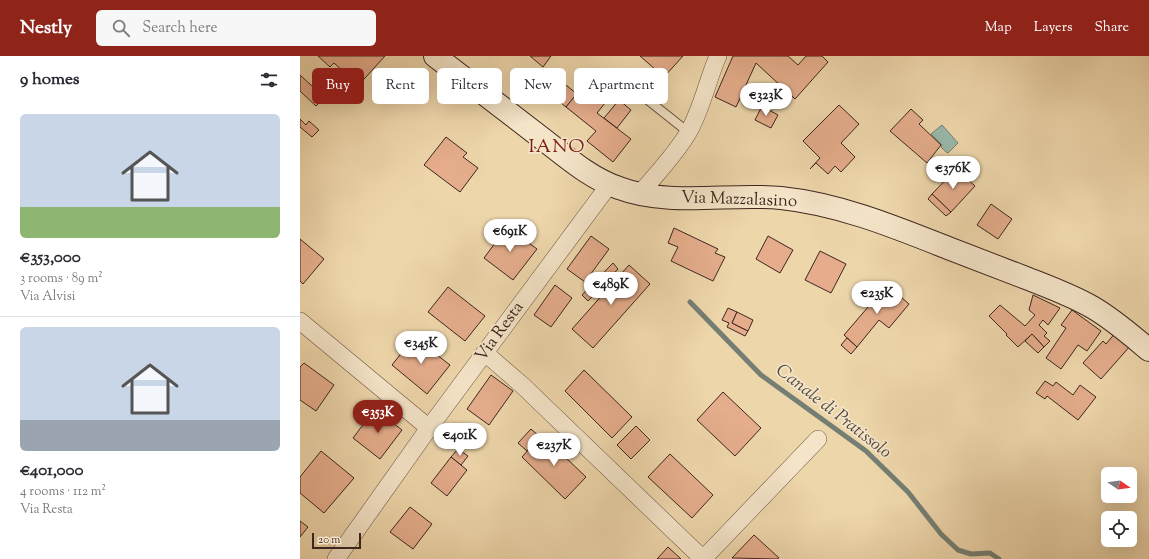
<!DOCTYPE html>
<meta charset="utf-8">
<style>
:root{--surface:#fff;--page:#f7f7f7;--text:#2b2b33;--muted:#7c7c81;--line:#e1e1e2;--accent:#8f2418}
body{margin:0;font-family:"Sorts Mill Goudy",serif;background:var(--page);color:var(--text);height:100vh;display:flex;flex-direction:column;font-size:15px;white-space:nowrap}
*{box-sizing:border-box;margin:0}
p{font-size:13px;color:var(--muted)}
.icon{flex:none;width:22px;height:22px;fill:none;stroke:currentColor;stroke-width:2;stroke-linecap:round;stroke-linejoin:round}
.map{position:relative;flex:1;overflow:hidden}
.side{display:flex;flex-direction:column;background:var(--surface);width:300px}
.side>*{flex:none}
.top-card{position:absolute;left:12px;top:12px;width:380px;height:36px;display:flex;gap:8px}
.needle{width:26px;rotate:103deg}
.fabs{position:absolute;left:801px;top:411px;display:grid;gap:8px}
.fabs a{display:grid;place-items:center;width:36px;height:36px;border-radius:6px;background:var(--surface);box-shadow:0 4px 16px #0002;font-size:20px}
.scale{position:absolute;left:12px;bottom:10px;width:49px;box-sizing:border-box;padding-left:4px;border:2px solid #3d261e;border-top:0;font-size:11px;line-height:14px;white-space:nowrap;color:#3d261e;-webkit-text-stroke:3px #f4e4c8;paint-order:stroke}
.price{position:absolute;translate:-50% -34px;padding:0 9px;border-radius:14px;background:#fff;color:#222;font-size:13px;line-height:26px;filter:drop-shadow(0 1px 2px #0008)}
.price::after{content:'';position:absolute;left:50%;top:24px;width:12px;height:9px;margin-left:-6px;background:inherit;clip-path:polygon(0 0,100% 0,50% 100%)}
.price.on{background:var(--accent);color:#fff}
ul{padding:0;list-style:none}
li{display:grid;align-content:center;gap:8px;height:212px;padding:0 20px}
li+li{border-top:1px solid var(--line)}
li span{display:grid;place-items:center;height:124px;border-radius:6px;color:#555}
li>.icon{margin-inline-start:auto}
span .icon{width:72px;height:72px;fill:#fffc;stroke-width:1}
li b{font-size:17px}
h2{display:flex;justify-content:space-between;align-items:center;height:48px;padding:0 20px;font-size:17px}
.pill{padding:0 14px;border-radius:6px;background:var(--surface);box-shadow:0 4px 16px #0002;font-size:14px;line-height:36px}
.pill.on{background:var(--accent);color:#fff}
header{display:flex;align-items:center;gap:24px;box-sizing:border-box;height:56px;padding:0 20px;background:var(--accent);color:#fff}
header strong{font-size:19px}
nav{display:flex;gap:22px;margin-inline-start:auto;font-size:14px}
.search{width:280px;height:36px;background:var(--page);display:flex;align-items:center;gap:10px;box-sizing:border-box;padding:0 14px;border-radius:6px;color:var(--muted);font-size:15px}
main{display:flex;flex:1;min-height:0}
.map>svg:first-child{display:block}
.water{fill:#99b9ac;stroke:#747e73}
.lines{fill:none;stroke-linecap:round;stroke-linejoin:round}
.stream{stroke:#747e73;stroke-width:5}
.building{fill:#e5ad8c;stroke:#3d261e}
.lane-casing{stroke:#695241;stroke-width:10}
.street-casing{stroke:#695241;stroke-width:18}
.secondary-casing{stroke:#3d261e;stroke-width:24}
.lane{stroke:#f4e4c8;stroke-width:8}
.street{stroke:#f4e4c8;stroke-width:17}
.secondary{stroke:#f4e4c8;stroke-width:22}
.labels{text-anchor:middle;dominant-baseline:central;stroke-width:3.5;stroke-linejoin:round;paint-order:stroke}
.street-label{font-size:17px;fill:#3d261e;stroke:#f4e4c8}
.water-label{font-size:18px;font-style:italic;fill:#544b42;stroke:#f4e4c8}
.quarter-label{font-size:19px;letter-spacing:1px;fill:#7a1f14;stroke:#f4e4c8}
</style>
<header>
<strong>Nestly</strong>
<div class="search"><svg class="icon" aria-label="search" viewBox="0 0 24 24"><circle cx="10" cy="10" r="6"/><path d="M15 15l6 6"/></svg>Search here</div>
<nav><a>Map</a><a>Layers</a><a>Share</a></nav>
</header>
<main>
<section class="side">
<h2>9 homes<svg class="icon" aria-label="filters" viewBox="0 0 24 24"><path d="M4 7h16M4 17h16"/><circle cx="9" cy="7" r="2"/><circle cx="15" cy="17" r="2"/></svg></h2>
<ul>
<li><span style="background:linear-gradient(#c9d6e8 75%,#8fb573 0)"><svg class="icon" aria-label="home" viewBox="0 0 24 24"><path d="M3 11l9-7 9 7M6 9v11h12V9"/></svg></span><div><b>€353,000</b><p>3 rooms · 89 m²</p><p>Via Alvisi</p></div></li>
<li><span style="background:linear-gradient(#c9d6e8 75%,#9aa5b1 0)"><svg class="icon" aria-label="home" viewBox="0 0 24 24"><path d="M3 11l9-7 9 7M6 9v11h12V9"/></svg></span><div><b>€401,000</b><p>4 rooms · 112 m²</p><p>Via Resta</p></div></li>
</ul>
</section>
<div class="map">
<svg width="849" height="503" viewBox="0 0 849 503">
<rect width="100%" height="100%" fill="#eed6ab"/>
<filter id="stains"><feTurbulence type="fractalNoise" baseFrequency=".005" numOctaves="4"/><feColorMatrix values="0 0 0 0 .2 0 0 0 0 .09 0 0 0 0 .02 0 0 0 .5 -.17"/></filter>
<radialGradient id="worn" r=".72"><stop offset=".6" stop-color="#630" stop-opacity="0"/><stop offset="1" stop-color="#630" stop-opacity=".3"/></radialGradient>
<polygon class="water" points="642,69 658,87 648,97 646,96 641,91 642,89 631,78"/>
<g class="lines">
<polyline class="stream" points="390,246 461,319 566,395 608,436 641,478 658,494 671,498 690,497 699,503"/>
</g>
<g class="building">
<polygon points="18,0 85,0 46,43 32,30 45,17 34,7 30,11"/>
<polygon points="230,0 251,0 243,11"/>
<polygon points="340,0 383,0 364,21"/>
<polygon points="433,0 488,0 498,9 506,0 522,0 528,6 495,43 456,7 436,51 415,41"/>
<polygon points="250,16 277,38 266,51 239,29"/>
<polygon points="310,17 322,26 297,57 331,83 313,106 287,85 296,75 266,51 287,25 297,33"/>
<polygon points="0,19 24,41 16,50 0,35"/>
<polygon points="319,44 331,54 317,72 304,62"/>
<polygon points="539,49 559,68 541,87 555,101 541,116 535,110 528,118 516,107 510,113 520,102 503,85"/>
<polygon points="462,50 478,59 471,72 455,64"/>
<polygon points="611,53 623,64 619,68 641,89 627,107 590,75"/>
<polygon points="0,63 6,69 9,65 19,74 12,81 0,71"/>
<polygon points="146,81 167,97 163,101 178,112 160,136 124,109"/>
<polygon points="662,106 676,120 670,126 656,113"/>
<polygon points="656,113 675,130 651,156 632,138"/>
<polygon points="632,138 651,156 646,160 628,143"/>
<polygon points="691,148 712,163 698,183 677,169"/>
<polygon points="207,171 237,193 213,224 184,202"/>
<polygon points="374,172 418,193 415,197 425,201 413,225 371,205 378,191 368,187"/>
<polygon points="291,180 309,193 285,226 267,213"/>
<polygon points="468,180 493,194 480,217 456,203"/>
<polygon points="0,183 24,203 3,228 0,225"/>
<polygon points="520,195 546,208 531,237 505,224"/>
<polygon points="313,207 318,213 288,245 282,239"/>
<polygon points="329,209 350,228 293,292 272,273"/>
<polygon points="255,229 272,242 251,271 234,259"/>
<polygon points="587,229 609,248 589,272 579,264 557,291 544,279"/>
<polygon points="148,231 185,260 165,285 128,256"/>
<polygon points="733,239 760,252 748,269 743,264 739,269 747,277 744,280 750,285 744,291 732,278 718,291 706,279 707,278 689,260 700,249 725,270 735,259 729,254"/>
<polygon points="428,252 437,256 432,267 448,275 445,280 427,271 429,267 422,264"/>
<polygon points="772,254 801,275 787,295 778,289 761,313 746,302 766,272 761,269"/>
<polygon points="437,256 453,264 448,275 432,267"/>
<polygon points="816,276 831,289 801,323 783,307 803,285 806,288"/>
<polygon points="732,278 744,291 738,297 725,285"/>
<polygon points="114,281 150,309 127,338 92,309"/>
<polygon points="547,282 557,291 551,298 541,289"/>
<polygon points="4,307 34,329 16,355 0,344 0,311"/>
<polygon points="284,314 332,361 312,382 265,335"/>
<polygon points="191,319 213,335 189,369 167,353"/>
<polygon points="745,325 753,330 756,326 773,339 780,329 796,341 778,364 747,340 745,343 736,337"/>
<polygon points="423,336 461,372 435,400 397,364"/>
<polygon points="75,353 102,374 80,403 53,382"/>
<polygon points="336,370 350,384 331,403 317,389"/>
<polygon points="231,373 240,381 227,395 218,387"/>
<polygon points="242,379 286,421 265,443 222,401"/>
<polygon points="158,393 168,400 161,409 151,401"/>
<polygon points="21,395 54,422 24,457 0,437 0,421"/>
<polygon points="370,398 413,439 392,462 348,421"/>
<polygon points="151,401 167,414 147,440 131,427"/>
<polygon points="110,451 132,468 113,493 90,476"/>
<polygon points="0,465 8,471 0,481"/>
<polygon points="454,479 479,502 477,503 432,502"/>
<polygon points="368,491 381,503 357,503"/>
</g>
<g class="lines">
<g class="lane-casing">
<polyline id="lane" points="339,37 388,76"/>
</g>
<g class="street-casing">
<g id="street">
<path d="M 340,138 C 356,118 375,99 388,77 C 402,53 407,25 418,0"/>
<polyline points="0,265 129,372"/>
<polyline points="185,297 222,329 403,503"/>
<polyline points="36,503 129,372 309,129"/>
<polyline points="403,503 518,383"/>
</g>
</g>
<g class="secondary-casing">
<path id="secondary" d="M 135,0 C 170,27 204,53 239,80 C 264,99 289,122 319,132 C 370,151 428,137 481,142 C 539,148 595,171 648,192 C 674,202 700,212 726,222 C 749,231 771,239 792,251 C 813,263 831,279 849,294"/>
</g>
<use href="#lane" class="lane"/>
<use href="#street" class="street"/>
<use href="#secondary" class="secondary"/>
</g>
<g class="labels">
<g class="street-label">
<text transform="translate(439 144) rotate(2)">Via Mazzalasino</text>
<text transform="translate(200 276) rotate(-54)">Via Resta</text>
</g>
<g class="water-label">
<text transform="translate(533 356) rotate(38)">Canale di Pratissolo</text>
</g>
<g class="quarter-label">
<text x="257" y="91">IANO</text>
</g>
</g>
<rect width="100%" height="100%" filter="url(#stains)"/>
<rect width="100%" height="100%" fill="url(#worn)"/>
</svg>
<div class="fabs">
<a><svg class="needle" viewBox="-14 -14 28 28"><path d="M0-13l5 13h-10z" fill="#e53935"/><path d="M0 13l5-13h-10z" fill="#7c7c81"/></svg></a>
<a><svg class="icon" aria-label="locate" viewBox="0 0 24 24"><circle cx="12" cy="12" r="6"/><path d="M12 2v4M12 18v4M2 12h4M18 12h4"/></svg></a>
</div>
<div class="scale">20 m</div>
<b class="price" style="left:466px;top:61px">€323K</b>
<b class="price" style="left:653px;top:134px">€376K</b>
<b class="price" style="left:210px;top:197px">€691K</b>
<b class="price" style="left:311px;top:250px">€489K</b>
<b class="price" style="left:577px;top:259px">€235K</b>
<b class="price" style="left:121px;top:309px">€345K</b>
<b class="price on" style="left:78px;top:378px">€353K</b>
<b class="price" style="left:160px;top:401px">€401K</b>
<b class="price" style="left:254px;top:411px">€237K</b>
<div class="top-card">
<a class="pill on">Buy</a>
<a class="pill">Rent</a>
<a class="pill">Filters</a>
<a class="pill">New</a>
<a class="pill">Apartment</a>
</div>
</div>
</main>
